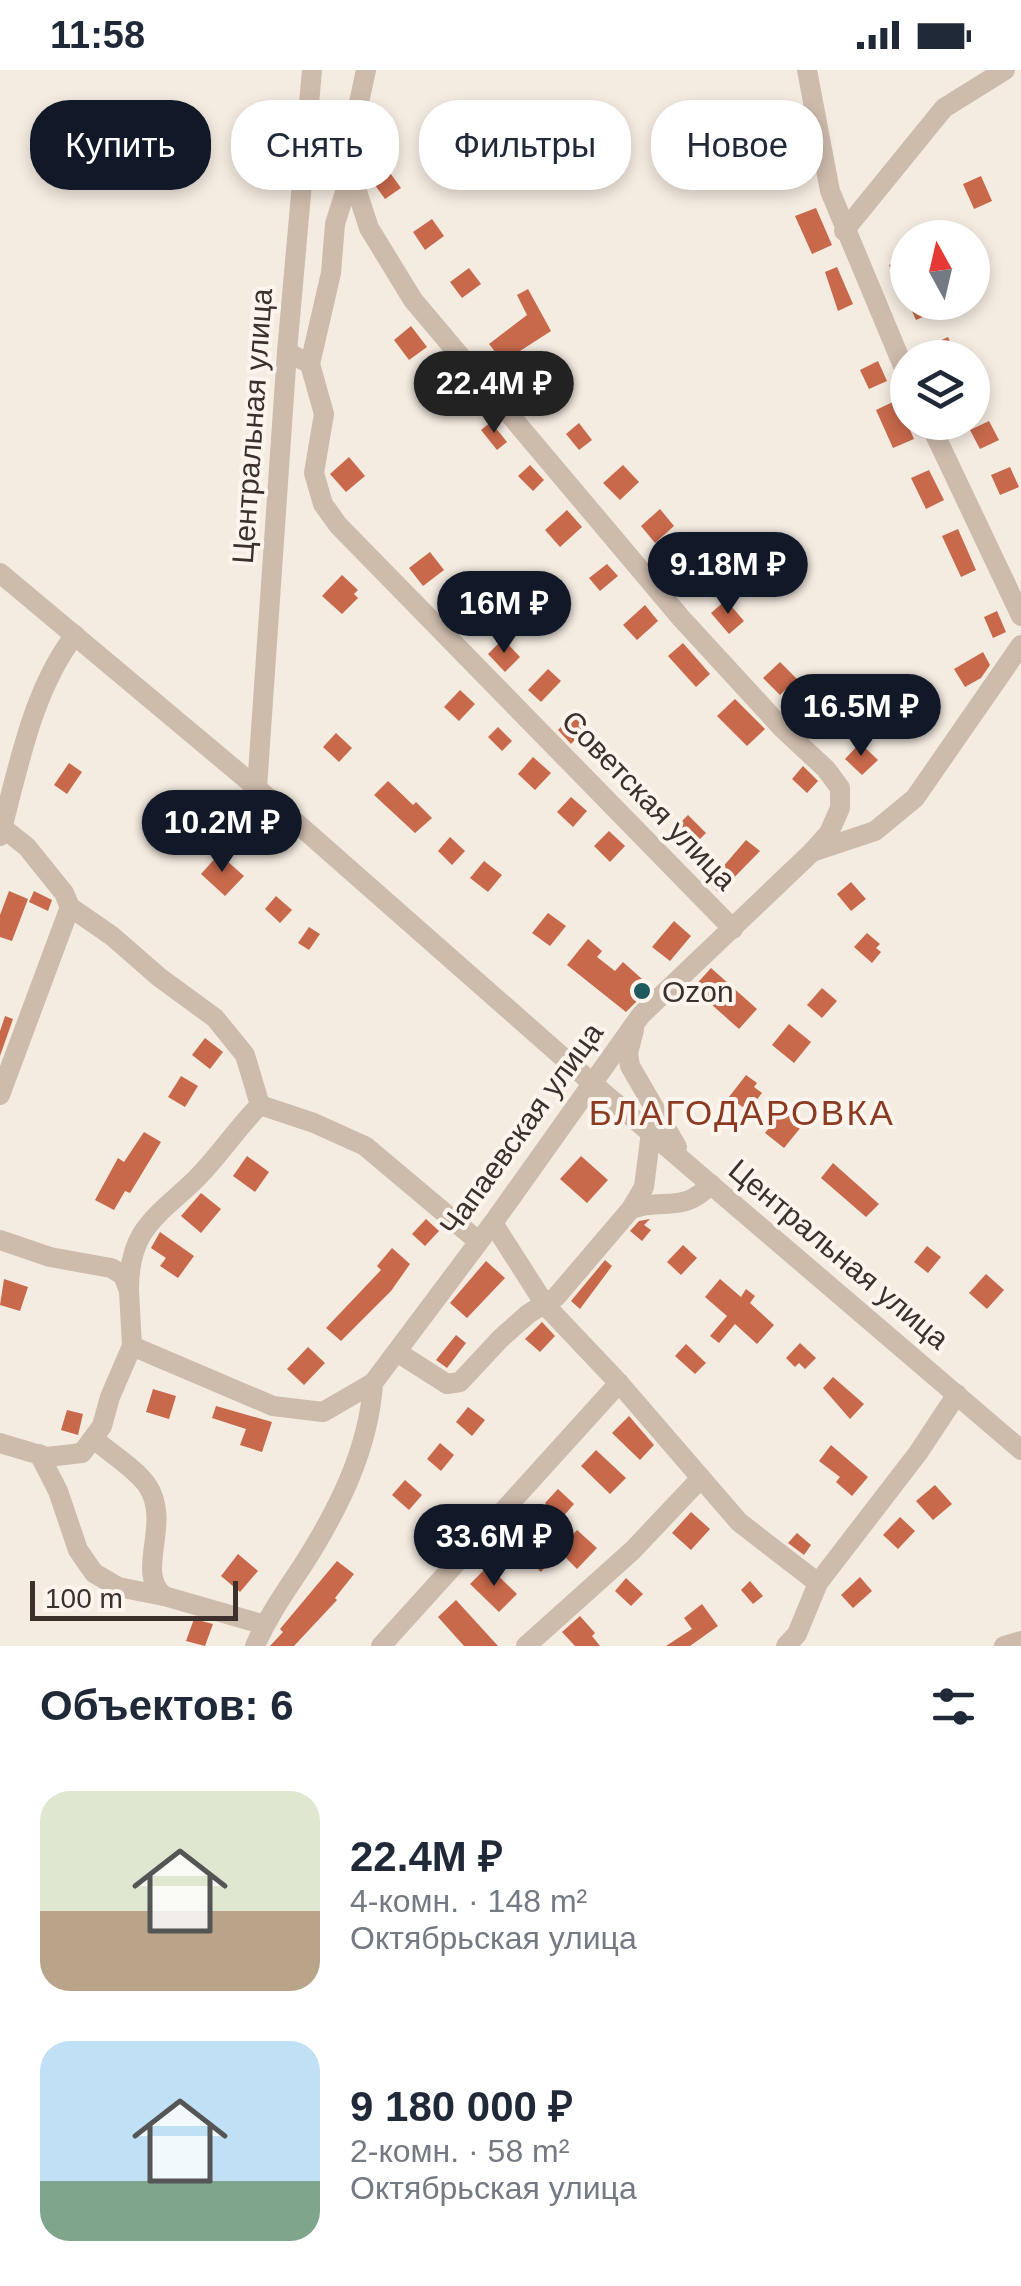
<!DOCTYPE html>
<html lang="ru">
<meta charset="utf-8">
<style>
:root{--surface:#fff;--page:#f6f6f7;--text:#1f2937;--muted:#747a83;--accent:#111827}
body{margin:0;font-family:Arial,sans-serif;background:var(--page);color:var(--text);height:100vh;display:flex;flex-direction:column;font-size:38px;white-space:nowrap}
*{box-sizing:border-box;margin:0}
p{font-size:32px;color:var(--muted)}
.icon{flex:none;width:55px;height:55px;fill:none;stroke:currentColor;stroke-width:2;stroke-linecap:round;stroke-linejoin:round}
.map{position:relative;height:1576px;overflow:hidden}
.panel{display:flex;flex-direction:column;background:var(--surface);flex:1}
.panel>*{flex:none}
.banner{position:absolute;left:30px;top:30px;width:962px;height:90px;display:flex;gap:20px}
.needle{width:65px;rotate:352deg}
.fabs{position:absolute;left:890px;top:150px;display:grid;gap:20px}
.fabs a{display:grid;place-items:center;width:100px;height:100px;border-radius:50%;background:var(--surface);box-shadow:0 5px 15px #0003;font-size:50px}
.scale{position:absolute;left:30px;bottom:25px;width:208px;box-sizing:border-box;padding-left:10px;border:5px solid #3b302b;border-top:0;font-size:28px;line-height:35px;white-space:nowrap;color:#3b302b;-webkit-text-stroke:8px #fbf5ee;paint-order:stroke}
.price{position:absolute;translate:-50% -85px;padding:0 22px;border-radius:35px;background:var(--accent);color:#fff;font-size:32px;line-height:65px;filter:drop-shadow(0 2px 5px #0008)}
.price::after{content:'';position:absolute;left:50%;top:60px;width:30px;height:22px;margin-left:-15px;background:inherit;clip-path:polygon(0 0,100% 0,50% 100%)}
.price.on{background:#222;color:#fff}
ul{padding:0;list-style:none}
li{display:flex;align-items:center;gap:30px;height:250px;padding:0 40px}
li span{display:grid;place-items:center;flex:none;width:280px;height:200px;border-radius:30px;color:#555}
li>.icon{margin-inline-start:auto}
span .icon{width:120px;height:120px;fill:#fffc;stroke-width:1}
li b{font-size:42px}
h2{display:flex;justify-content:space-between;align-items:center;height:120px;padding:0 40px;font-size:42px}
.pill{padding:0 35px;border-radius:40px;background:var(--surface);box-shadow:0 5px 15px #0003;font-size:35px;line-height:90px}
.pill.on{background:var(--accent);color:#fff}
.status{display:flex;justify-content:space-between;align-items:center;height:70px;padding:0 50px;background:var(--surface);direction:ltr}
.status svg{height:28px;fill:currentColor}
.map>svg:first-child{display:block}
.building{fill:#c8694b}
.lines{fill:none;stroke-linecap:round;stroke-linejoin:round}
.minor{stroke:#cdbbac;stroke-width:20}
.poi-dot{fill:#1f5a5e;stroke:#fbf5ee;stroke-width:4}
.labels{text-anchor:middle;dominant-baseline:central;stroke-width:8;stroke-linejoin:round;paint-order:stroke}
.street-label{font-size:30px;fill:#3b302b;stroke:#fbf5ee}
.poi-label{font-size:30px;fill:#3b302b;stroke:#fbf5ee;text-anchor:start}
.quarter-label{font-size:35px;letter-spacing:2.5px;fill:#8c3b22;stroke:#fbf5ee}
</style>
<div class="status"><b>11:58</b><svg viewBox="0 0 49 12"><path d="M0 12V9h3v3zM5 12V6h3v6zM10 12V3h3v9zM15 12V0h3v12zM26 1h20v11H26zM47 4h2v5h-2z"/></svg></div>
<div class="map">
<svg width="1021" height="1576" viewBox="0 0 1021 1576">
<rect width="100%" height="100%" fill="#f4ebe1"/>
<g class="building">
<polygon points="388,100 401,118 385,129 372,111"/>
<polygon points="981,106 992,131 974,139 963,114"/>
<polygon points="816,138 832,175 812,184 795,146"/>
<polygon points="432,149 444,166 425,180 413,162"/>
<polygon points="908,187 908,207 896,212 889,195"/>
<polygon points="837,197 853,234 838,241 825,202"/>
<polygon points="469,198 481,214 462,228 450,212"/>
<polygon points="528,219 551,261 503,292 489,274 527,245 517,225"/>
<polygon points="925,232 956,232 916,250 911,239"/>
<polygon points="411,256 427,277 409,290 394,270"/>
<polygon points="948,267 957,288 936,288 931,275"/>
<polygon points="878,291 887,311 869,319 860,300"/>
<polygon points="449,307 461,322 445,335 433,320"/>
<polygon points="541,308 552,322 540,332 529,318"/>
<polygon points="897,330 914,369 893,378 876,340"/>
<polygon points="989,351 999,370 980,379 970,360"/>
<polygon points="491,352 507,372 497,380 481,360"/>
<polygon points="579,353 592,370 579,380 566,364"/>
<polygon points="349,387 365,406 346,422 330,404"/>
<polygon points="530,395 544,410 533,421 518,406"/>
<polygon points="623,395 639,412 620,430 603,413"/>
<polygon points="1010,397 1019,417 1000,425 991,405"/>
<polygon points="929,400 944,430 926,439 911,408"/>
<polygon points="660,439 674,456 655,473 641,456"/>
<polygon points="567,440 582,457 560,477 545,460"/>
<polygon points="958,459 976,500 961,507 942,466"/>
<polygon points="430,482 444,500 423,516 409,498"/>
<polygon points="696,488 711,504 695,518 681,502"/>
<polygon points="607,494 618,506 600,521 589,508"/>
<polygon points="342,505 358,520 354,524 358,528 342,544 322,526"/>
<polygon points="469,523 486,539 469,557 452,541"/>
<polygon points="726,530 744,551 729,564 711,543"/>
<polygon points="645,535 658,551 637,570 623,555"/>
<polygon points="997,541 1006,562 993,568 984,547"/>
<polygon points="503,569 520,587 505,602 488,584"/>
<polygon points="683,573 710,604 696,617 668,586"/>
<polygon points="983,582 990,595 981,608 965,617 954,599"/>
<polygon points="780,592 797,609 780,625 763,608"/>
<polygon points="548,599 561,611 541,632 528,620"/>
<polygon points="460,620 475,634 459,651 444,637"/>
<polygon points="735,629 765,659 747,676 717,646"/>
<polygon points="808,630 823,647 811,658 796,640"/>
<polygon points="572,645 586,658 571,674 558,660"/>
<polygon points="498,657 512,671 502,681 488,667"/>
<polygon points="336,663 352,678 339,692 323,677"/>
<polygon points="860,673 878,690 862,705 845,689"/>
<polygon points="533,687 551,703 535,720 518,704"/>
<polygon points="69,693 82,702 67,724 54,715"/>
<polygon points="803,696 818,711 807,723 792,709"/>
<polygon points="388,711 413,735 416,732 432,748 415,763 374,725"/>
<polygon points="571,727 587,741 573,757 557,742"/>
<polygon points="688,745 706,763 690,779 672,761"/>
<polygon points="183,755 200,769 187,785 170,771"/>
<polygon points="609,761 625,776 610,792 594,776"/>
<polygon points="450,767 465,781 452,795 438,781"/>
<polygon points="746,770 760,781 719,823 709,813"/>
<polygon points="219,784 244,806 225,826 201,804"/>
<polygon points="484,791 502,805 488,822 470,808"/>
<polygon points="851,812 866,829 851,841 837,824"/>
<polygon points="9,821 28,829 12,871 0,867 0,845"/>
<polygon points="34,821 52,830 48,841 29,832"/>
<polygon points="276,826 292,840 280,853 265,839"/>
<polygon points="548,843 566,856 550,876 532,863"/>
<polygon points="674,851 691,866 670,891 652,877"/>
<polygon points="309,857 320,864 309,880 298,873"/>
<polygon points="867,863 880,874 876,878 881,882 872,893 854,877"/>
<polygon points="588,869 602,881 597,887 615,901 623,892 651,917 626,942 567,895"/>
<polygon points="711,898 757,939 739,959 693,918"/>
<polygon points="822,918 837,931 822,948 807,935"/>
<polygon points="5,946 13,949 0,986 0,961"/>
<polygon points="789,954 811,972 794,993 772,975"/>
<polygon points="205,968 223,982 210,999 192,985"/>
<polygon points="746,1005 757,1013 754,1017 762,1023 748,1041 729,1027"/>
<polygon points="181,1006 198,1016 185,1037 168,1027"/>
<polygon points="787,1035 806,1051 784,1078 765,1063"/>
<polygon points="144,1062 161,1072 130,1123 125,1121 114,1140 95,1130 118,1088 124,1092"/>
<polygon points="247,1086 269,1102 255,1122 233,1106"/>
<polygon points="581,1086 608,1110 587,1133 560,1109"/>
<polygon points="833,1093 879,1134 866,1147 821,1108"/>
<polygon points="201,1123 221,1139 201,1163 181,1146"/>
<polygon points="426,1149 439,1161 425,1176 412,1164"/>
<polygon points="650,1149 644,1155 651,1160 642,1171 630,1161 639,1151"/>
<polygon points="160,1162 194,1186 178,1208 160,1196 166,1188 151,1178"/>
<polygon points="683,1175 697,1188 681,1205 667,1192"/>
<polygon points="927,1176 941,1187 928,1203 914,1192"/>
<polygon points="392,1178 410,1194 391,1221 341,1271 326,1258 381,1200 377,1196"/>
<polygon points="605,1190 612,1196 580,1239 571,1231"/>
<polygon points="486,1191 505,1208 467,1248 450,1233"/>
<polygon points="986,1204 1004,1220 987,1239 969,1223"/>
<polygon points="4,1209 28,1217 20,1241 0,1235"/>
<polygon points="720,1209 741,1227 746,1219 755,1226 750,1233 774,1255 757,1274 735,1254 719,1273 710,1266 727,1246 705,1227"/>
<polygon points="542,1252 555,1266 540,1282 525,1269"/>
<polygon points="456,1265 466,1273 447,1298 436,1290"/>
<polygon points="800,1273 816,1288 805,1299 799,1293 795,1297 786,1288"/>
<polygon points="686,1274 706,1293 695,1304 675,1286"/>
<polygon points="308,1277 325,1293 304,1315 287,1299"/>
<polygon points="833,1307 864,1334 850,1349 823,1318"/>
<polygon points="153,1319 176,1326 169,1349 146,1342"/>
<polygon points="216,1336 272,1352 262,1382 240,1375 246,1359 212,1348"/>
<polygon points="468,1337 485,1350 472,1366 456,1352"/>
<polygon points="67,1340 83,1344 78,1365 61,1360"/>
<polygon points="629,1346 654,1375 640,1390 612,1363"/>
<polygon points="440,1373 454,1385 441,1401 427,1389"/>
<polygon points="831,1375 868,1407 852,1426 836,1412 840,1407 819,1391"/>
<polygon points="596,1380 626,1408 610,1424 581,1396"/>
<polygon points="405,1410 422,1425 409,1440 392,1425"/>
<polygon points="935,1415 952,1434 933,1450 916,1431"/>
<polygon points="558,1419 574,1434 561,1449 545,1433"/>
<polygon points="691,1442 710,1459 691,1480 672,1463"/>
<polygon points="900,1447 915,1461 898,1479 883,1465"/>
<polygon points="524,1456 556,1484 541,1502 509,1474"/>
<polygon points="577,1460 597,1478 577,1499 558,1480"/>
<polygon points="797,1463 811,1475 804,1485 788,1473"/>
<polygon points="238,1484 258,1501 240,1522 221,1506"/>
<polygon points="337,1491 354,1504 335,1528 337,1530 294,1576 270,1576 283,1562 280,1559"/>
<polygon points="488,1496 517,1524 499,1542 470,1514"/>
<polygon points="860,1507 872,1521 853,1538 841,1525"/>
<polygon points="626,1508 643,1524 631,1536 615,1521"/>
<polygon points="750,1511 763,1526 753,1534 741,1520"/>
<polygon points="456,1530 498,1576 464,1576 438,1547"/>
<polygon points="702,1534 718,1556 690,1576 666,1576 692,1559 684,1548"/>
<polygon points="580,1546 595,1563 592,1566 600,1576 575,1576 562,1562"/>
<polygon points="194,1549 213,1554 205,1576 186,1571"/>
</g>
<g class="lines">
<g class="minor">
<polyline points="807,0 830,121 908,308"/>
<polyline points="351,103 369,158 413,230 681,548 783,659 826,699 840,718 840,738 829,763 813,781"/>
<polyline points="844,161 944,38 1005,0"/>
<polyline points="287,282 310,294 324,344 314,403 323,434 338,455 733,859"/>
<polyline points="310,294 331,203 335,154 351,103 358,37 366,0"/>
<polyline points="929,352 1021,546"/>
<polyline points="0,503 257,718 591,1012 1021,1380"/>
<polyline points="257,718 287,282 312,0"/>
<polyline points="2,757 27,777 64,823 70,837 112,866 159,907 215,948 245,985 260,1035"/>
<path d="M 0,766 C 18,700 32,620 75,565"/>
<polyline points="634,960 628,983 630,996 677,1077"/>
<polyline points="0,1025 70,837"/>
<polyline points="260,1035 314,1053 365,1076 478,1171"/>
<path d="M 631,1139 C 664,1127 682,1145 711,1114"/>
<polyline points="493,1153 546,1236 619,1313 739,1452 818,1513"/>
<polyline points="0,1170 50,1187 111,1198 123,1205 129,1221 132,1276 110,1327 102,1356 82,1383 47,1387 0,1373"/>
<path d="M 129,1219 C 129,1160 156,1147 194,1111 C 217,1089 236,1059 260,1035"/>
<polyline points="132,1276 273,1336 323,1342 373,1313"/>
<polyline points="397,1282 447,1314 460,1312 500,1269 528,1244 556,1227 631,1139 644,1117 651,1062"/>
<path d="M 94,1369 C 110,1383 135,1398 147,1415 C 173,1453 134,1502 164,1526"/>
<polyline points="39,1384 58,1421 78,1480 94,1503 118,1517 164,1526 265,1555"/>
<path d="M 255,1576 C 268,1546 285,1522 303,1495 C 338,1440 369,1379 373,1313 L 493,1153 L 641,945 L 812,782 L 875,761 L 915,728 L 1021,575"/>
<polyline points="381,1576 619,1313"/>
<polyline points="526,1576 633,1480 701,1408"/>
<polyline points="786,1576 797,1564 818,1513 918,1383 957,1324"/>
<polyline points="1004,1576 1021,1571"/>
</g>
</g>
<circle class="poi-dot" cx="642" cy="921" r="10"/>
<g class="labels">
<g class="street-label">
<text transform="translate(252 356) rotate(-86)">Центральная улица</text>
<text transform="translate(649 730) rotate(46)">Советская улица</text>
<text transform="translate(521 1059) rotate(-54)">Чапаевская улица</text>
<text transform="translate(839 1184) rotate(40)">Центральная улица</text>
</g>
<g class="poi-label">
<text x="662" y="921">Ozon</text>
</g>
<g class="quarter-label">
<text x="742" y="1042">БЛАГОДАРОВКА</text>
</g>
</g>
</svg>
<div class="fabs">
<a><svg class="needle" viewBox="-14 -14 28 28"><path d="M0-13l5 13h-10z" fill="#e53935"/><path d="M0 13l5-13h-10z" fill="#747a83"/></svg></a>
<a><svg class="icon" aria-label="layers" viewBox="0 0 24 24"><path d="M12 4l9 5-9 5-9-5zM3 14l9 5 9-5"/></svg></a>
</div>
<div class="scale">100 m</div>
<b class="price on" style="left:494px;top:366px">22.4M ₽</b>
<b class="price" style="left:728px;top:547px">9.18M ₽</b>
<b class="price" style="left:504px;top:586px">16M ₽</b>
<b class="price" style="left:861px;top:689px">16.5M ₽</b>
<b class="price" style="left:222px;top:805px">10.2M ₽</b>
<b class="price" style="left:494px;top:1519px">33.6M ₽</b>
<div class="banner">
<a class="pill on">Купить</a>
<a class="pill">Снять</a>
<a class="pill">Фильтры</a>
<a class="pill">Новое</a>
</div>
</div>
<section class="panel">
<h2>Объектов: 6<svg class="icon" aria-label="filters" viewBox="0 0 24 24"><path d="M4 7h16M4 17h16"/><circle cx="9" cy="7" r="2"/><circle cx="15" cy="17" r="2"/></svg></h2>
<ul>
<li><span style="background:linear-gradient(#dfe7d0 60%,#b9a48a 0)"><svg class="icon" aria-label="home" viewBox="0 0 24 24"><path d="M3 11l9-7 9 7M6 9v11h12V9"/></svg></span><div><b>22.4M ₽</b><p>4-комн. · 148 m²</p><p>Октябрьская улица</p></div></li>
<li><span style="background:linear-gradient(#bfe0f5 70%,#7fa58c 0)"><svg class="icon" aria-label="home" viewBox="0 0 24 24"><path d="M3 11l9-7 9 7M6 9v11h12V9"/></svg></span><div><b>9 180 000 ₽</b><p>2-комн. · 58 m²</p><p>Октябрьская улица</p></div></li>
</ul>
</section>
